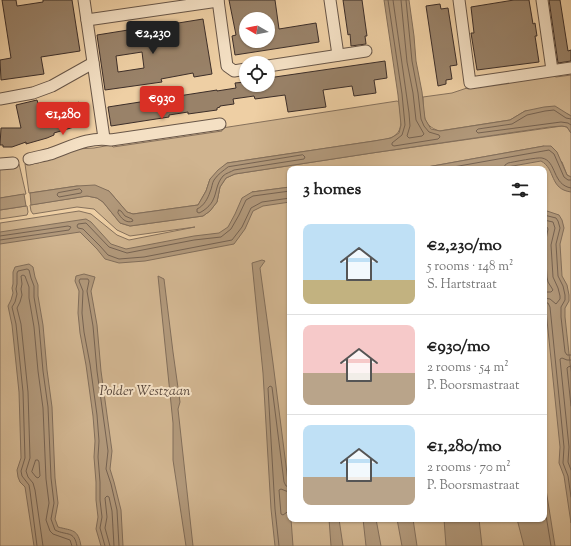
<!DOCTYPE html>
<meta charset="utf-8">
<style>
:root{--surface:#fff;--page:#f2f2f2;--text:#222;--muted:#767676;--line:#e0e0e0;--accent:#d93025}
body{margin:0;font-family:"Sorts Mill Goudy",serif;background:var(--page);color:var(--text);height:100vh;display:flex;flex-direction:column;font-size:15px;white-space:nowrap}
*{box-sizing:border-box;margin:0}
p{font-size:13px;color:var(--muted)}
.icon{flex:none;width:22px;height:22px;fill:none;stroke:currentColor;stroke-width:2;stroke-linecap:round;stroke-linejoin:round}
.map{position:relative;flex:1;overflow:hidden}
.side{position:absolute;left:287px;top:166px;width:260px;height:356px;display:flex;flex-direction:column;background:var(--surface);border-radius:8px;box-shadow:0 1px 3px #0004}
.side>*{flex:none}
.needle{width:26px;rotate:279deg}
.controls{position:absolute;left:239px;top:12px;display:grid;gap:8px}
.controls a{display:grid;place-items:center;width:36px;height:36px;border-radius:50%;background:var(--surface);box-shadow:0 1px 3px #0004;font-size:20px}
.price{position:absolute;translate:-50% -34px;padding:0 9px;border-radius:4px;background:var(--accent);color:#fff;font-size:13px;line-height:26px;filter:drop-shadow(0 1px 2px #0008)}
.price::after{content:'';position:absolute;left:50%;top:24px;width:12px;height:9px;margin-left:-6px;background:inherit;clip-path:polygon(0 0,100% 0,50% 100%)}
.price.selected{background:#222;color:#fff}
ul{padding:0;list-style:none}
li{display:flex;align-items:center;gap:12px;height:100px;padding:0 16px}
li+li{border-top:1px solid var(--line)}
li span{display:grid;place-items:center;flex:none;width:112px;height:80px;border-radius:8px;color:#555}
li>.icon{margin-inline-start:auto}
span .icon{width:48px;height:48px;fill:#fffc;stroke-width:1}
li b{font-size:17px}
h2{display:flex;justify-content:space-between;align-items:center;height:48px;padding:0 16px;font-size:17px}
.map>svg:first-child{display:block}
.green{fill:#d0b48f;stroke:#86715c}
.water{fill:#b1987a;stroke:#826e5a}
.lines{fill:none;stroke-linecap:round;stroke-linejoin:round}
.shore{stroke:#766352;stroke-width:1}
.building{fill:#998269;stroke:#3c2e29;fill-rule:evenodd}
.street-casing{stroke:#685648;stroke-width:13}
.street{stroke:#f4e0c4;stroke-width:11}
.labels{text-anchor:middle;dominant-baseline:central;stroke-width:4;stroke-linejoin:round;paint-order:stroke}
.park-label{font-size:14px;font-style:italic;fill:#5a493d;stroke:#f4e0c4}
</style>
<div class="map">
<svg width="571" height="546" viewBox="0 0 571 546">
<rect width="100%" height="100%" fill="#eecfa4"/>
<filter id="stains"><feTurbulence type="fractalNoise" baseFrequency=".005" numOctaves="4"/><feColorMatrix values="0 0 0 0 .2 0 0 0 0 .09 0 0 0 0 .02 0 0 0 .5 -.17"/></filter>
<radialGradient id="worn" r=".72"><stop offset=".6" stop-color="#630" stop-opacity="0"/><stop offset="1" stop-color="#630" stop-opacity=".3"/></radialGradient>
<g class="green">
<path d="M 552,75 L 556,77 L 571,75 L 571,116 L 568,114 L 525,111 L 510,120 L 439,131 C 422,125 424,115 423,99 L 423,97 L 452,93 L 470,87 Z"/>
<path d="M 397,101 L 399,102 C 400,114 406,133 390,138 C 385,140 379,140 374,141 L 227,163 L 210,179 L 206,191 L 198,205 L 133,214 L 127,212 L 109,191 L 77,186 L 30,193 L 29,193 L 25,164 L 29,162 L 31,164 L 38,163 L 77,149 L 94,148 L 111,145 L 113,147 L 222,131 L 222,128 Z"/>
<polygon points="562,126 567,127 571,133 571,177 567,175 562,162 544,146 416,169 290,169 290,187 252,192 290,188 290,519 544,519 544,169 434,169 546,152 566,177 571,181 571,546 0,546 0,223 79,211 91,214 117,235 129,240 195,227 130,236 117,230 94,209 77,207 33,214 31,211 30,205 87,196 97,198 103,202 120,223 130,226 203,216 210,211 217,202 220,187 226,178 235,174 372,153"/>
<polygon points="13,164 19,164 26,194 0,198 0,167"/>
<polygon points="26,206 27,206 28,212 27,215 0,219 0,210"/>
</g>
<g class="water">
<polygon points="384,0 409,0 414,36 416,61 422,92 425,119 431,129 440,131 510,120 525,111 544,107 555,106 571,116 571,133 567,127 562,126 550,127 372,153 235,174 226,178 220,187 217,202 210,211 203,216 130,226 120,223 103,202 97,198 87,196 31,205 30,193 77,186 95,185 109,191 127,212 133,214 198,205 206,191 210,179 218,170 227,163 374,141 391,138 399,133 401,125 398,95"/>
<path d="M 544,146 L 551,146 L 557,152 L 567,175 L 571,177 L 571,192 C 549,189 556,169 541,161 L 496,169 L 416,169 Z"/>
<polygon points="290,187 290,202 263,206 253,211 245,229 234,244 145,261 119,263 105,259 97,249 80,232 0,244 0,232 86,219 91,222 111,244 126,249 194,236 219,233 228,227 235,214 242,198 252,192"/>
<polygon points="24,194 26,206 0,210 0,198"/>
<polygon points="544,210 559,215 562,220 564,228 560,244 562,276 567,285 569,295 569,301 565,308 565,317 571,372 571,523 564,476 559,463 560,447 544,291"/>
<polygon points="262,260 265,261 260,268 273,363 290,497 290,519 291,519 293,546 275,546 271,509 263,373 252,263"/>
<path d="M 29,264 L 33,267 L 35,277 L 38,285 L 38,296 L 43,325 L 47,370 L 52,407 L 55,478 L 58,503 L 55,519 L 58,527 C 73,531 78,529 81,546 L 34,546 L 27,500 L 25,487 L 20,482 L 18,477 L 17,470 L 21,458 L 19,392 L 12,325 L 8,306 L 11,300 L 13,293 L 12,288 L 13,284 L 13,272 L 15,267 Z"/>
<polygon points="84,274 95,277 91,291 97,325 101,371 112,451 110,469 114,482 121,510 123,546 101,546 96,529 98,517 96,500 96,482 94,457 95,441 93,416 86,365 80,333 78,313 79,291 75,281 76,276"/>
<polygon points="158,276 164,279 173,352 180,402 178,409 193,546 186,546 173,460 173,423"/>
<polygon points="544,477 555,546 524,546 517,519 544,519"/>
<polygon points="329,519 339,519 343,546 331,546"/>
<polygon points="363,519 376,519 381,546 366,546"/>
<polygon points="397,519 413,519 417,546 402,546"/>
<polygon points="444,519 479,519 482,546 446,546"/>
</g>
<g class="lines">
<g class="shore">
<polyline points="388,0 402,94 405,125 402,135 392,143 392,145 394,146 438,139 440,137 439,135 429,132 424,126 421,119 418,93 412,61 406,0"/>
<polyline points="393,0 409,113 410,126 407,136 409,138 422,136 424,134 416,120 413,93 407,62 401,0"/>
<polyline points="571,119 566,118 554,110 545,111 527,115 512,124 478,129 476,131 478,133 561,122 568,123 571,125"/>
<path d="M 303,155 L 305,157 L 304,159 L 234,170 C 231,172 226,173 223,176 C 216,184 217,192 213,200 C 211,205 204,211 199,213 L 197,212 L 197,209 C 204,206 208,198 210,192 C 212,188 212,183 214,180 C 218,174 223,171 228,167 Z"/>
<polyline points="442,169 549,150 554,154 564,177 568,180 571,180"/>
<path d="M 504,169 L 505,165 L 508,163 C 513,162 538,157 542,158 C 557,161 552,185 571,188"/>
<polygon points="80,189 82,191 81,193 59,197 57,195 58,193"/>
<polyline points="290,191 253,196 246,200 239,215 231,229 221,237 194,240 127,253 109,247 86,223 78,224 77,226 78,228 83,229 100,246 108,255 119,259 144,257 232,240 242,227 251,208 262,202 290,198"/>
<path d="M 119,210 L 121,211 L 125,216 L 132,219 L 133,221 C 126,224 121,218 118,213 Z"/>
<polyline points="544,215 556,218 558,221 560,228 556,244 558,276 563,286 565,295 565,300 561,307 561,317 565,352 567,355 571,355"/>
<polyline points="544,220 553,222 555,228 551,245 553,277 558,288 560,296 560,299 556,304 550,299 544,298"/>
<polyline points="544,226 547,227 548,229 545,245 547,277 548,282 553,290 551,292 544,292"/>
<polyline points="0,236 68,226 71,227 69,230 0,240"/>
<polyline points="544,303 548,303 550,307 564,447 563,463 568,476 571,497"/>
<polyline points="571,360 567,360 562,358 560,359 569,447 568,462 571,470"/>
<polyline points="571,366 568,367 567,368 571,406"/>
<polygon points="36,460 38,460 39,462 40,476 38,478 36,477 32,472"/>
<polyline points="290,492 286,491 281,489 279,490 281,514 283,515 290,510"/>
<polyline points="544,503 551,546"/>
<path d="M 37,546 L 30,491 L 29,485 L 22,476 L 21,471 L 25,458 L 23,392 L 16,324 L 12,307 L 15,302 L 17,294 L 16,289 L 17,284 L 17,273 L 18,271 L 27,269 L 29,270 L 31,278 L 34,286 L 34,297 L 39,326 L 43,371 L 48,407 L 51,478 L 54,503 L 51,519 L 55,530 C 67,536 74,530 77,546"/>
<polyline points="43,546 35,490 33,483 28,477 26,471 30,458 28,392 21,324 17,308 20,302 22,295 21,289 22,284 21,276 23,275 25,276 29,287 29,298 34,327 38,371 43,408 46,479 49,503 46,520 50,531 53,534 70,540 72,546"/>
<polyline points="105,546 100,528 102,517 100,500 100,482 98,457 99,441 97,415 90,364 84,332 82,313 83,291 79,281 80,279 88,279 89,281 87,291 93,326 97,371 108,451 106,469 111,484 117,510 119,546"/>
<polyline points="110,546 105,528 107,517 105,498 107,496 109,497 112,511 114,546"/>
<polyline points="279,546 275,509 268,388 270,386 272,387 284,482 286,486 290,487"/>
</g>
</g>
<g class="building">
<polygon points="2,0 16,0 17,6 43,2 43,0 72,0 80,51 41,57 44,74 1,80 0,60 11,58"/>
<path d="M 229,0 L 275,0 L 279,29 L 316,23 L 319,42 L 235,55 L 232,36 L 236,35 ZM 266,15 L 267,19 L 268,19 L 268,41 L 246,41 L 246,18 Z"/>
<polygon points="343,0 362,0 367,36 365,36 366,44 351,46 350,34 348,35"/>
<polygon points="514,0 529,0 533,24 535,23 537,36 535,36 539,62 477,70 471,33 474,33 471,7"/>
<polygon points="549,0 560,0 568,51 571,50 571,61 558,63"/>
<polygon points="440,4 441,9 448,8 457,65 450,66 452,79 446,80 446,84 438,86 426,6"/>
<path d="M 203,19 L 212,74 L 194,77 L 193,73 L 161,79 L 162,82 L 105,90 L 97,35 L 153,26 L 155,37 L 171,34 L 172,24 ZM 142,52 L 144,68 L 118,72 L 116,56 Z"/>
<polygon points="385,61 387,78 374,80 376,93 354,96 352,86 323,90 326,107 288,112 285,95 255,99 254,96 233,99 234,104 220,106 220,107 217,108 217,110 188,114 188,112 169,115 169,117 111,126 108,107 217,90 217,91 236,88 235,83 245,82 246,85 268,85 268,78"/>
<polygon points="37,100 43,119 57,115 79,102 87,116 82,119 83,121 74,127 54,133 54,135 47,138 26,144 26,142 12,147 3,147 3,145 0,145 1,128 21,128 16,105"/>
</g>
<g class="lines">
<g class="street-casing">
<g id="street">
<polyline points="84,0 104,138"/>
<polyline points="218,0 227,66 234,71 246,69"/>
<polyline points="330,0 338,55"/>
<polyline points="459,0 470,83 571,68"/>
<polyline points="542,0 552,70"/>
<polyline points="87,20 218,1"/>
<polyline points="268,66 366,51"/>
<polyline points="0,99 33,93 52,86 93,63"/>
<path d="M 29,159 C 36,157 43,156 50,154 C 70,147 90,136 111,140 L 220,124"/>
<polyline points="0,164 13,163"/>
</g>
</g>
<use href="#street" class="street"/>
</g>
<g class="labels">
<g class="park-label">
<text x="145" y="392">Polder Westzaan</text>
</g>
</g>
<rect width="100%" height="100%" filter="url(#stains)"/>
<rect width="100%" height="100%" fill="url(#worn)"/>
</svg>
<div class="controls">
<a><svg class="needle" viewBox="-14 -14 28 28"><path d="M0-13l5 13h-10z" fill="#e53935"/><path d="M0 13l5-13h-10z" fill="#767676"/></svg></a>
<a><svg class="icon" aria-label="locate" viewBox="0 0 24 24"><circle cx="12" cy="12" r="6"/><path d="M12 2v4M12 18v4M2 12h4M18 12h4"/></svg></a>
</div>
<b class="price selected" style="left:153px;top:55px">€2,230</b>
<b class="price" style="left:162px;top:120px">€930</b>
<b class="price" style="left:63px;top:136px">€1,280</b>
<section class="side">
<h2>3 homes<svg class="icon" aria-label="filters" viewBox="0 0 24 24"><path d="M4 7h16M4 17h16"/><circle cx="9" cy="7" r="2"/><circle cx="15" cy="17" r="2"/></svg></h2>
<ul>
<li><span style="background:linear-gradient(#bfe0f5 70%,#c2b280 0)"><svg class="icon" aria-label="home" viewBox="0 0 24 24"><path d="M3 11l9-7 9 7M6 9v11h12V9"/></svg></span><div><b>€2,230/mo</b><p>5 rooms · 148 m²</p><p>S. Hartstraat</p></div></li>
<li><span style="background:linear-gradient(#f6c9c9 60%,#b9a48a 0)"><svg class="icon" aria-label="home" viewBox="0 0 24 24"><path d="M3 11l9-7 9 7M6 9v11h12V9"/></svg></span><div><b>€930/mo</b><p>2 rooms · 54 m²</p><p>P. Boorsmastraat</p></div></li>
<li><span style="background:linear-gradient(#bfe0f5 65%,#b9a48a 0)"><svg class="icon" aria-label="home" viewBox="0 0 24 24"><path d="M3 11l9-7 9 7M6 9v11h12V9"/></svg></span><div><b>€1,280/mo</b><p>2 rooms · 70 m²</p><p>P. Boorsmastraat</p></div></li>
</ul>
</section>
</div>
